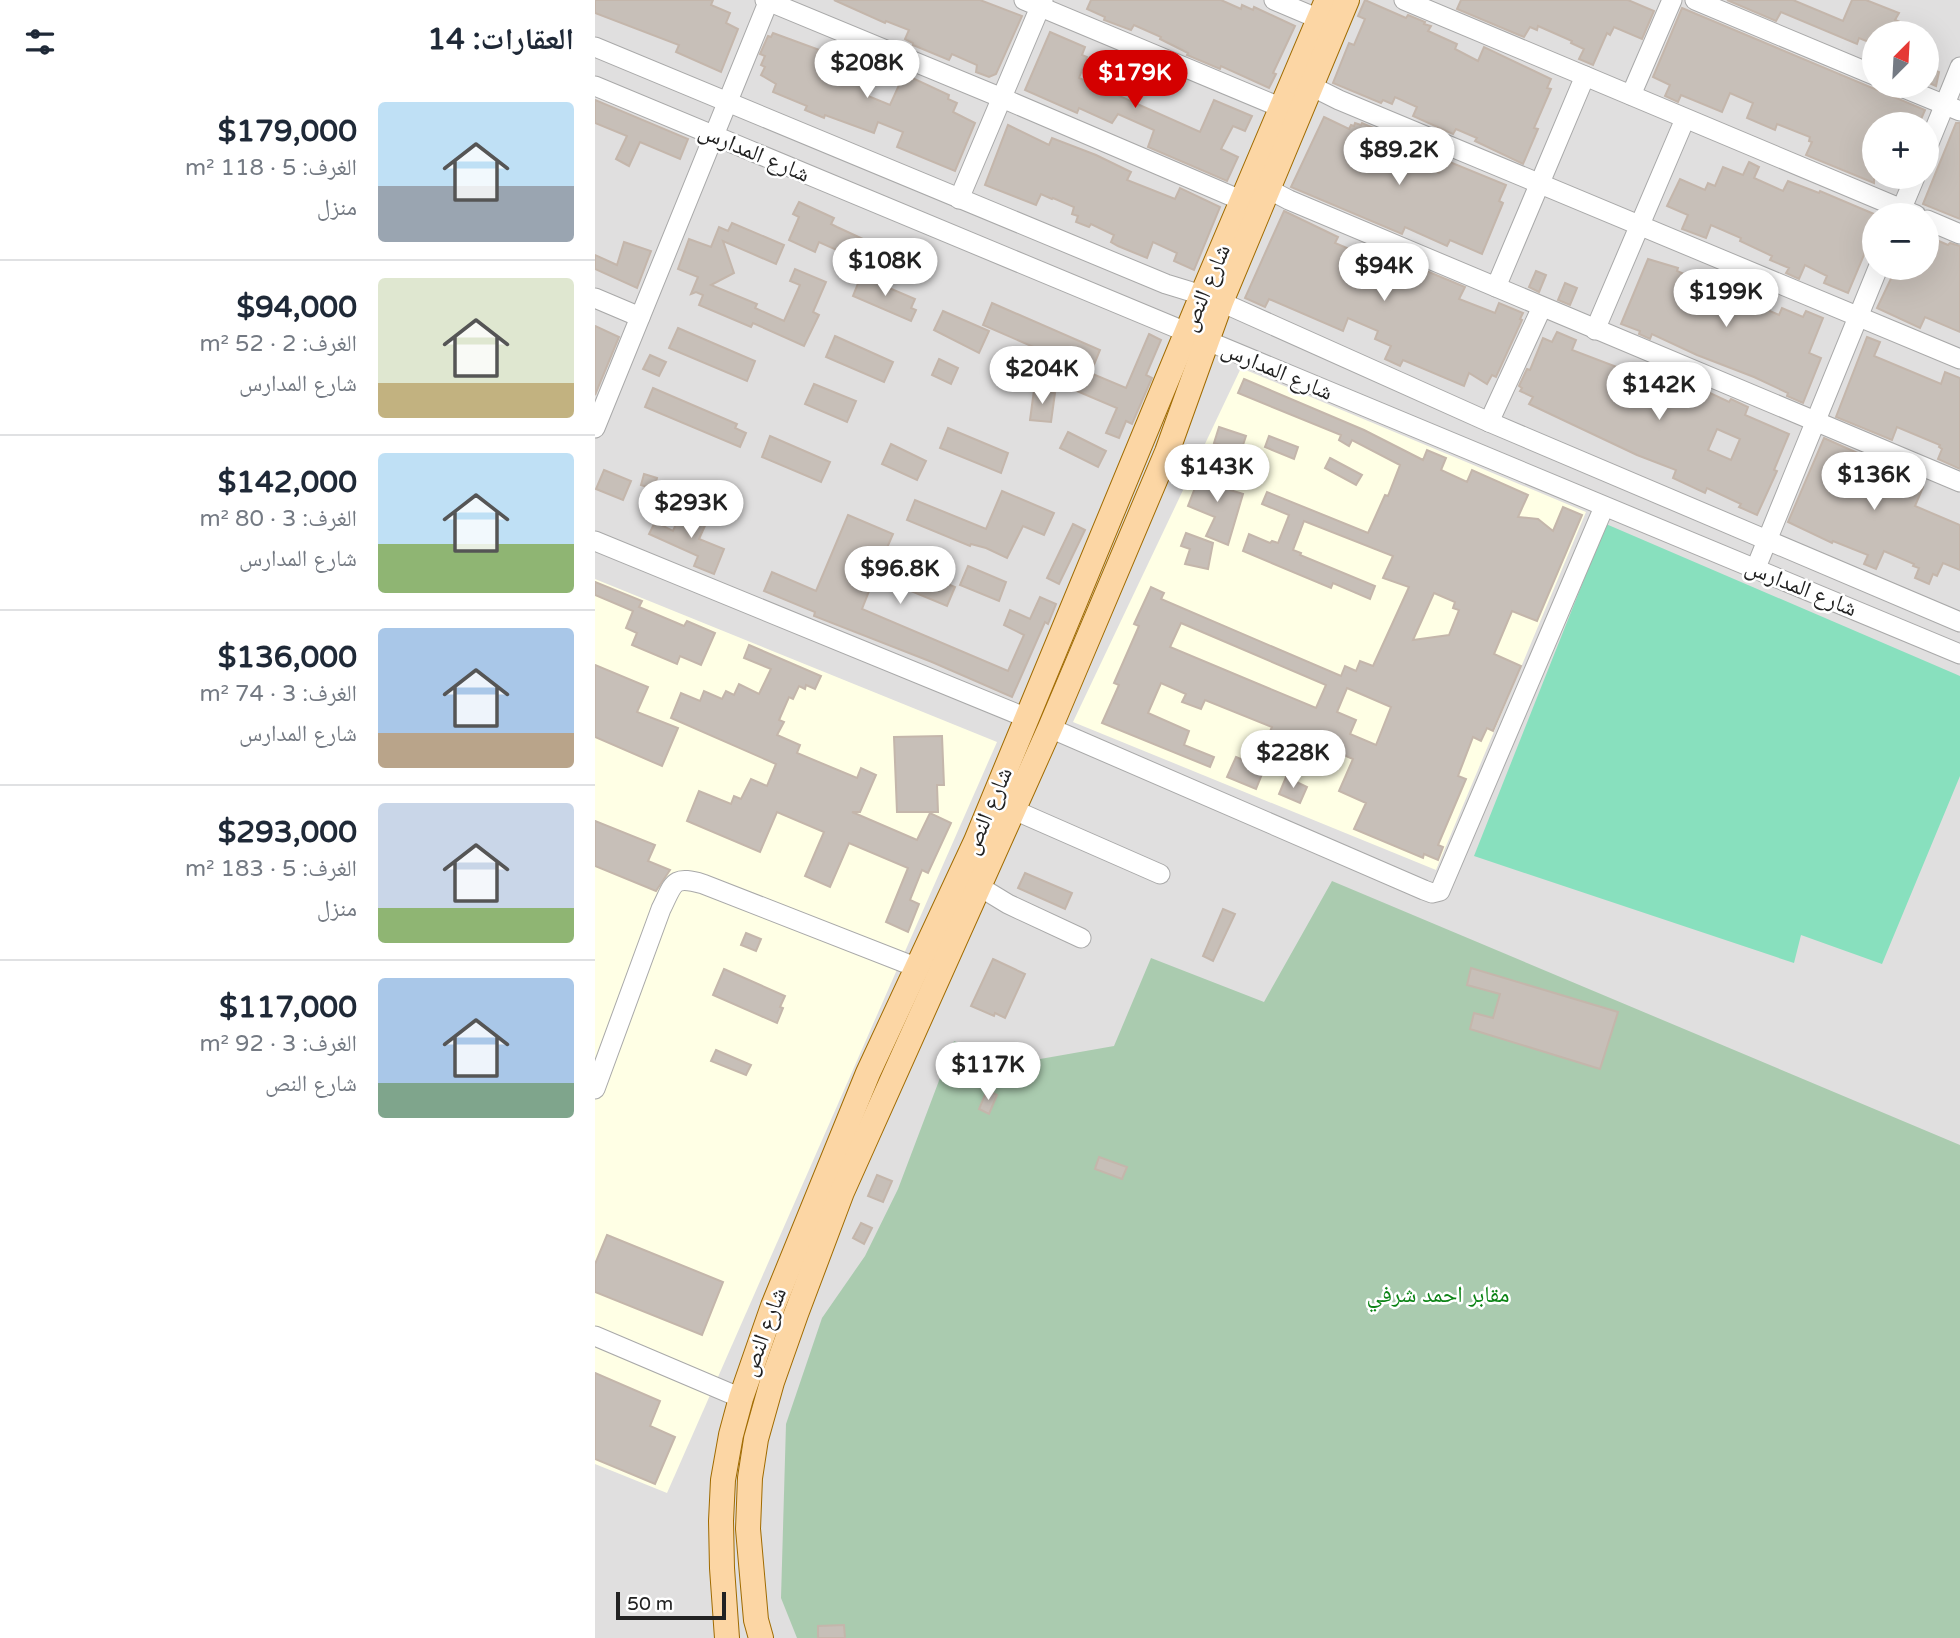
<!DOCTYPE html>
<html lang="ar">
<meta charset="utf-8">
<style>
:root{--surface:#fff;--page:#f6f6f7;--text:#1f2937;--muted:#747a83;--line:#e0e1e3;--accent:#d40000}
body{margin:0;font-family:"Varela Round","Noto Naskh Arabic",sans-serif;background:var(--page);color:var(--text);direction:rtl;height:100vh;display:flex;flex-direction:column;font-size:26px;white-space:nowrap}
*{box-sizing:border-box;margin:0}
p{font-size:23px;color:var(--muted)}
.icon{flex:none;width:38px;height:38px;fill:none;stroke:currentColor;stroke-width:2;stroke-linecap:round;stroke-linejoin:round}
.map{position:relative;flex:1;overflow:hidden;direction:ltr}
.panel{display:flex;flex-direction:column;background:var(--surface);width:595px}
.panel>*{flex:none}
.needle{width:46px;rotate:24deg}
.fabs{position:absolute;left:1267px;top:21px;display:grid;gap:14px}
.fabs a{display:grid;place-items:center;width:77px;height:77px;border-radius:50%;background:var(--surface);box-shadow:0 7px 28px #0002;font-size:35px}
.scale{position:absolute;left:21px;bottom:18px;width:110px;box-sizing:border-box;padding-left:7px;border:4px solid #222;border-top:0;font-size:19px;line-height:24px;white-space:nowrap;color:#222;-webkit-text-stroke:5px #fff;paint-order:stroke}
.price{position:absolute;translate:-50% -60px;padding:0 16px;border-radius:24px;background:#fff;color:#222;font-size:23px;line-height:46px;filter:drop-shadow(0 2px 4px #0008)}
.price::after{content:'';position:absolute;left:50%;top:42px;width:21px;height:16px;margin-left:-10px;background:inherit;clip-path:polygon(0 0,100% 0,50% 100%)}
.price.on{background:var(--accent);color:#fff}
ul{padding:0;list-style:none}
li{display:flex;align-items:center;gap:21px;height:175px;padding:0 21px}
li+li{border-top:2px solid var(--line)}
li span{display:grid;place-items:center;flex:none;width:196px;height:140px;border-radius:7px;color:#555}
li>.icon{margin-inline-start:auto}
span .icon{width:84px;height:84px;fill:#fffc;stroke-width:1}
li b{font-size:30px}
h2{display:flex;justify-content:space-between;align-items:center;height:84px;padding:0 21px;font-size:30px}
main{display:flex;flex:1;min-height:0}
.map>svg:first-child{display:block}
.residential{fill:#e0dfdf;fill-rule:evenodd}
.education{fill:#ffffe5}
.cemetery{fill:#aacbaf}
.pitch{fill:#88e0be}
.building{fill:#c7bfb8;stroke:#c4b6ab;stroke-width:2;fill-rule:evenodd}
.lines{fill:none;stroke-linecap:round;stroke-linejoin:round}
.minor-casing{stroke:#a9a9a9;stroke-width:21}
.major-casing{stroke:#a06b00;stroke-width:26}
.minor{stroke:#fff;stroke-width:19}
.major{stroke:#fcd6a4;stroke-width:24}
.labels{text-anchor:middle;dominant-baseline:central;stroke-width:5;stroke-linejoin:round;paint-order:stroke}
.street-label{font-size:23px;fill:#222;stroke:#fff}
.park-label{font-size:23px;fill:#0c8416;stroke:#fff}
</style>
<main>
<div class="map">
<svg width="1365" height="1638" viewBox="0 0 1365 1638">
<rect width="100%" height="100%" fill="#f2efe9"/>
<path class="residential" d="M 0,0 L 1365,0 L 1365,1638 L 0,1638 ZM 1279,33 L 1332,33 L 1332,86 L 1279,86 ZM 1279,124 L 1332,124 L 1332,177 L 1279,177 ZM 1279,215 L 1332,215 L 1332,268 L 1279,268 Z"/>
<g class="education">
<polygon points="646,368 991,512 841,870 478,722"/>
<polygon points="0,579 402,742 72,1493 0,1464"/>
</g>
<polygon class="cemetery" points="737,881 1365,1145 1365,1638 202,1638 186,1598 191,1424 227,1318 270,1256 303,1189 359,1041 417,1064 519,1046 556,958 669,1002"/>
<polygon class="pitch" points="1011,524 1365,676 1365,776 1287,964 1206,935 1199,963 879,856"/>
<g class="building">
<polygon points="0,0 118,0 116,5 135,13 131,23 143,29 126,72 81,52 84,45 0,13"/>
<polygon points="239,0 385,0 427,16 401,74 394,77 381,72 382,65 357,54 354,60 318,45 318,43 310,39 314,30 291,21 290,23"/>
<polygon points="496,0 626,0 646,9 647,5 658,10 659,7 700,26 678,73 681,74 674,88 626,66 625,69 592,55 593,53 565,39 566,37 539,25 536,30 509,20 510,17 492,9"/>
<polygon points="770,0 811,18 813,15 830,22 829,24 836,26 833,31 862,44 860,49 883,61 889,47 956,79 952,88 956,89 939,128 943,129 928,164 880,141 882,138 861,129 858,134 818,116 822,107 800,97 797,104 788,100 786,103 738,83 754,43 759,45 770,19 763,16"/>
<polygon points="866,0 1033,0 1059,11 1047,39 1019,27 1015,35 1012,33 998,65 984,59 989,49 976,43 977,41 943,26 942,30 935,27 929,37 924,35 862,9"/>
<polygon points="1132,0 1198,0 1248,21 1257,0 1271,0 1304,13 1300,20 1331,32 1279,33 1279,44 1264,38 1262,44 1186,12 1181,21"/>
<polygon points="1087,8 1330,110 1324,124 1279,124 1279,183 1211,155 1217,142 1214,141 1215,137 1182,124 1180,130 1152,118 1158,103 1135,93 1127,112 1086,95 1083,102 1070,96 1075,85 1058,77"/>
<polygon points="455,32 490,47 487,55 492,57 484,78 605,132 619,100 657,116 650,131 638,126 626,149 643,157 632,181 553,147 559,130 523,114 517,123 484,108 482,113 430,90"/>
<polygon points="178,33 260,63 258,67 281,77 273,96 295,105 309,74 354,95 353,99 362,103 358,112 380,123 360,171 302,147 308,132 283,122 279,133 230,115 229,118 210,110 212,106 178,92 181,84 166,75 170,67 166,65 170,56 165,54 173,36 176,37"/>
<polygon points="1332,67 1344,72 1341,86 1332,82"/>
<polygon points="0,100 93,139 85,159 45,142 34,166 21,159 32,136 0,123"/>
<polygon points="729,117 754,129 756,125 759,126 760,123 766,125 767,123 813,143 807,156 844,173 850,160 911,185 904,201 908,203 887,254 855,240 852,246 810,227 807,234 696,187"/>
<polygon points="1361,123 1365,123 1365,219 1328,204"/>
<polygon points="413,125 454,145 457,138 501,155 536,172 532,180 580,199 585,188 625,207 599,270 579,261 582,253 558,242 552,258 523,246 516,242 519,235 496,224 494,227 481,222 483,216 477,214 479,207 458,198 457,199 446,194 441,205 390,185"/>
<polygon points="1154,162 1164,167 1159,178 1188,191 1193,181 1224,193 1225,191 1279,214 1279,231 1253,293 1229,283 1232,276 1210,265 1204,279 1191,273 1194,268 1175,260 1177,256 1145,241 1146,238 1116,225 1111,238 1087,229 1093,215 1072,206 1085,179 1110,190 1113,183 1120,186 1128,167 1148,175"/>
<polygon points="204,202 239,218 236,224 242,227 281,245 273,264 224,242 220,252 194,240 204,217 198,214"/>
<polygon points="689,211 743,237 740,243 811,273 815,264 870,287 864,299 900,313 904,303 928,313 925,319 927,320 901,377 897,375 892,384 874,373 869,386 808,360 805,366 790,359 796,346 780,339 783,331 753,318 748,331 674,299 670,307 650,298"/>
<polygon points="137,223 189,245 181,264 128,241 139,273 116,285 162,304 160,308 189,321 205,285 195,281 200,269 231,282 218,312 224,315 209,346 158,323 156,327 104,305 108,295 101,292 96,294 103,277 83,269 94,239 116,247 124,227 133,231"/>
<polygon points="1332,236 1353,245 1355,243 1365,246 1365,332 1330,317 1325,328 1282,308 1301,268 1332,268"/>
<polygon points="29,242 56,251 42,288 0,269 0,255 22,265"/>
<polygon points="1053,259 1083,268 1082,271 1184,315 1187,308 1208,317 1211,311 1228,318 1214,353 1226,358 1208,403 1192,396 1193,393 1159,377 1102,355 1057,334 1055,339 1044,334 1045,331 1026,324"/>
<polygon points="941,271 951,275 944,292 934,287"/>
<polygon points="266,276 320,299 316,308 321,310 316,321 258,296"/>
<polygon points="970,283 982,288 975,305 963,300"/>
<polygon points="397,303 505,350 496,372 388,325"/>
<polygon points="348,311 394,331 384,353 339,330"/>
<polygon points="0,326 24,337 0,395"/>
<polygon points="83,328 160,361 152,381 74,348"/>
<path d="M 962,332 L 981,340 L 977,350 L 1040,374 L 1042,372 L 1074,386 L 1079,376 L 1134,402 L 1136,399 L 1153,407 L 1150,415 L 1194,434 L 1179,470 L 1182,471 L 1162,515 L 1144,507 L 1146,504 L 1112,488 L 1110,493 L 1078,478 L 1081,470 L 1042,455 L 934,404 L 938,397 L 925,391 L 927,388 L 924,386 L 932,369 L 935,370 L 948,338 L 957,342 ZM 1122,429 L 1145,439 L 1136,460 L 1113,450 Z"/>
<polygon points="554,334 566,340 551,375 557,378 537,424 531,421 524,438 511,433 522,408 477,389 486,369 531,388"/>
<polygon points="240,336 298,362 289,382 231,357"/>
<polygon points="1272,337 1285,342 1279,356 1346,384 1350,372 1365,378 1365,469 1343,459 1347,449 1344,447 1345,445 1302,427 1297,440 1241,417"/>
<polygon points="55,355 71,362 64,376 48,369"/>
<polygon points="344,359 363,368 356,384 337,375"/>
<path d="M 649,379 L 769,430 L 828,460 L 832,450 L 851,458 L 846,470 L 872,482 L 877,470 L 933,495 L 923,517 L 943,519 L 958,531 L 968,507 L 987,515 L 942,621 L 917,611 L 899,654 L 926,666 L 898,731 L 892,728 L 886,741 L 878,737 L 863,776 L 871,779 L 843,845 L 848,847 L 843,860 L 829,854 L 828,858 L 759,829 L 771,803 L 744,791 L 758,759 L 719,742 L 717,748 L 687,735 L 681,750 L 669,745 L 677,727 L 610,700 L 606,709 L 587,702 L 591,694 L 566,683 L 553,713 L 594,731 L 589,745 L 619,757 L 615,767 L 507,723 L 524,685 L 519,683 L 544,626 L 539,624 L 556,587 L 569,593 L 566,599 L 746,676 L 750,666 L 761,671 L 765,661 L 778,666 L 814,587 L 788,578 L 798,556 L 709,521 L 698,550 L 706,553 L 705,555 L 780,586 L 775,599 L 738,583 L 736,588 L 648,551 L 654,534 L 675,543 L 677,541 L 683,543 L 694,515 L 667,504 L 672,492 L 773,533 L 790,495 L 793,496 L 805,465 L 757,440 L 754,446 L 744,440 L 746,435 L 643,393 ZM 839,593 L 860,602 L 858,608 L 864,610 L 854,635 L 818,640 ZM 586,623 L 731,685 L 721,708 L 575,647 ZM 752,688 L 796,707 L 781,745 L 755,734 L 761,720 L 742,712 Z"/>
<polygon points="219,384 261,401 252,422 210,404"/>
<polygon points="58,388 142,424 140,428 151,433 145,447 50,407"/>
<polygon points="439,390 460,393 456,422 435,420"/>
<polygon points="624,427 651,436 644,457 633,453 635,448 619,443"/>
<polygon points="353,428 413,453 406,473 345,448"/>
<polygon points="473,432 511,451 503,467 465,448"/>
<polygon points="175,436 235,462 226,482 167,457"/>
<polygon points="674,436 703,447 699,459 670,447"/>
<polygon points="1229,438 1312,475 1310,479 1328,487 1320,506 1365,525 1365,570 1348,563 1342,576 1338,574 1334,584 1320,578 1324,568 1318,566 1319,564 1289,551 1281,569 1269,564 1273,555 1238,541 1237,543 1193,522"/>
<polygon points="296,444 331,461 322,480 287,464"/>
<polygon points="735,458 767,475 761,485 730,468"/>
<polygon points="9,470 36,481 28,500 1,489"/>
<polygon points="607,470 638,480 635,490 648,494 633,545 611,536 620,517 593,506"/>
<polygon points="49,474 62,478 59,489 46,485"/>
<polygon points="407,491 459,513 449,535 428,526 412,558 391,548 376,544 375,546 312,520 320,500 391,529"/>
<polygon points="88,508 113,519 104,539 129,549 119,574 99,566 103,556 54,534 60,522 78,531"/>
<polygon points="253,515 298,534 288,557 360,587 352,606 280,576 267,609 413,671 429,635 409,625 415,610 435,619 445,597 461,604 453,624 450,622 417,697 337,662 219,616 220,612 169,591 177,572 221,591"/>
<polygon points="478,524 490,530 464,584 452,578"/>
<polygon points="591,533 618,543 613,569 590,564 595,549 586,546"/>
<polygon points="373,566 411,582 404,601 365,585"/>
<polygon points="0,582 47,601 44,607 89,626 92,621 120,633 106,665 85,656 82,664 37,645 42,633 31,628 38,611 0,595"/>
<polygon points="154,645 226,676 220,689 211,685 210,689 204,686 198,699 194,697 184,720 189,722 182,735 205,745 202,753 262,778 266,768 281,775 265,812 257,812 322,840 335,813 356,823 333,873 327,870 315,900 324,904 313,932 291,922 313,868 254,843 235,887 210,876 229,832 182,812 165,852 92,821 104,791 136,804 139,796 146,799 156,779 172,786 181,764 76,718 86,693 105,701 109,691 127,699 131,691 139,695 144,684 164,694 176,669 149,658"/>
<polygon points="0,665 53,687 42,712 83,728 67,766 0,737"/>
<polygon points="347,736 349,785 342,785 343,812 302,812 299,737"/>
<polygon points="641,757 669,769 661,789 632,777"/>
<polygon points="691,777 712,787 705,803 684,794"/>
<polygon points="0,821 60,845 53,861 75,870 61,891 0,866"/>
<polygon points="430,873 477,893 470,909 423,888"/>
<polygon points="628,909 640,914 618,961 608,956"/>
<polygon points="151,933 166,939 161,951 146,945"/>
<polygon points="398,959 430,974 410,1018 400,1013 399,1016 376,1006"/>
<polygon points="876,968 1023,1012 1005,1069 875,1029 879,1013 898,1018 905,994 872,985"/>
<polygon points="129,969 190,996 185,1007 188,1008 182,1023 118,995"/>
<polygon points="121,1050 156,1065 151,1075 116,1061"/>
<polygon points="392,1090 402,1095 394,1114 384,1109"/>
<polygon points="504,1157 532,1167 527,1179 500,1169"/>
<polygon points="282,1175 297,1181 288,1202 273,1196"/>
<polygon points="266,1223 277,1228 269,1244 258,1238"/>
<polygon points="12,1235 128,1282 107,1335 0,1292 0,1264"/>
<polygon points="0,1373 65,1401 55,1426 80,1437 60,1484 0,1459"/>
<polygon points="249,1625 250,1638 223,1638 223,1626"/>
</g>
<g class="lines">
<g class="minor-casing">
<g id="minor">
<polyline points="170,0 407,98 648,201"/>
<polyline points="429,0 687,108"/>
<polyline points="679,0 724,19"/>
<polyline points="809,0 1321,215"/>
<polyline points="1100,0 1279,75"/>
<polyline points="0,47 571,284 607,295"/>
<polyline points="0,86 1365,654"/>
<polyline points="716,86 744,100 1365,359"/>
<polyline points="1304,86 1365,111"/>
<polyline points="1036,95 1077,0"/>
<polyline points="1332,148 1365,67"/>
<polyline points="673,189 694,200 1365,482"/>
<polyline points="364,199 448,0"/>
<polyline points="1304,215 1320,177"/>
<polyline points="1332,220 1365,234"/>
<polyline points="901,287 990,76"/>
<polyline points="0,298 45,317"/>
<polyline points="626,302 894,422 1365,622"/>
<polyline points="1000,330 1090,119"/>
<polyline points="894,422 947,307"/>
<polyline points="0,428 174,0"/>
<polyline points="0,541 432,718"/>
<polyline points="1160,570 1283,268"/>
<polyline points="455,728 829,890 837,893 845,891 1009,507"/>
<polyline points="419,810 565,874"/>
<polyline points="385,887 413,904 486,938"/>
<path d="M 0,1089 L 66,909 C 79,883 77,875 108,884 L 323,968"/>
<polyline points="0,1336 146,1398"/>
</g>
</g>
<g class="major-casing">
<g id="major">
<polyline points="132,1638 127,1568 126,1521 128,1480 136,1435 146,1398 178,1306 273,1073 381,841 607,295 732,0"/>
<polyline points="166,1638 161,1620 153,1529 155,1478 161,1439 177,1382 201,1314 247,1192 455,728 572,452 626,302 752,0"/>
</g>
</g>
<use href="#minor" class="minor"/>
<use href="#major" class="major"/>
</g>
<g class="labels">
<g class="street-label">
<text transform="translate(159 153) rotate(23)">شارع المدارس</text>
<text transform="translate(611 288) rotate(-67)">شارع النص</text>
<text transform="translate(682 371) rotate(23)">شارع المدارس</text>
<text transform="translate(1206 588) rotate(22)">شارع المدارس</text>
<text transform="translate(393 811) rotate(-67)">شارع النص</text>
<text transform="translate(169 1332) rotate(-70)">شارع النص</text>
</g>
<g class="park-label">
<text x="843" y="1295">مقابر احمد شرفي</text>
</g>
</g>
</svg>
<div class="fabs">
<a><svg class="needle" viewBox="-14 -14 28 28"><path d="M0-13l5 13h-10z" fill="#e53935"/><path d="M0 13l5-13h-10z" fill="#747a83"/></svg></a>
<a>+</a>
<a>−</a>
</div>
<div class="scale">50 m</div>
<b class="price" style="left:272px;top:100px">$208K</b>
<b class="price on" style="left:540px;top:110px">$179K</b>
<b class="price" style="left:804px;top:187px">$89.2K</b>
<b class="price" style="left:290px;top:298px">$108K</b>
<b class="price" style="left:789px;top:303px">$94K</b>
<b class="price" style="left:1131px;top:329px">$199K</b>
<b class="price" style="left:447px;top:406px">$204K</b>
<b class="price" style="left:1064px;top:422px">$142K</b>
<b class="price" style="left:622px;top:504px">$143K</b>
<b class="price" style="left:1279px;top:512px">$136K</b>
<b class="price" style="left:96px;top:540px">$293K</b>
<b class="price" style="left:305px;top:606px">$96.8K</b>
<b class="price" style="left:698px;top:790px">$228K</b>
<b class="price" style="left:393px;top:1102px">$117K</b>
</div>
<section class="panel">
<h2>العقارات: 14<svg class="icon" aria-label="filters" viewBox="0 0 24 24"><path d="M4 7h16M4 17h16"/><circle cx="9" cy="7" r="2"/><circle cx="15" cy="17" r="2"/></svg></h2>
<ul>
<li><span style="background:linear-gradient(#bfe0f5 60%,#9aa5b1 0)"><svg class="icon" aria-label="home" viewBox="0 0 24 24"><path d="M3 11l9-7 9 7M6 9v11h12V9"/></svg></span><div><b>$179,000</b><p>الغرف: 5 · 118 m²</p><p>منزل</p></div></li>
<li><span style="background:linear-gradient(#dfe7d0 75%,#c2b280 0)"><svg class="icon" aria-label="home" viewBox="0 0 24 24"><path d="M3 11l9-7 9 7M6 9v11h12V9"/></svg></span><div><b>$94,000</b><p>الغرف: 2 · 52 m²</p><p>شارع المدارس</p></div></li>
<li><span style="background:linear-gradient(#bfe0f5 65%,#8fb573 0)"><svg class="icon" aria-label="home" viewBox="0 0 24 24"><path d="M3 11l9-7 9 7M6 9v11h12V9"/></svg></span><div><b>$142,000</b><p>الغرف: 3 · 80 m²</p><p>شارع المدارس</p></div></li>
<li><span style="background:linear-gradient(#a9c7e8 75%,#b9a48a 0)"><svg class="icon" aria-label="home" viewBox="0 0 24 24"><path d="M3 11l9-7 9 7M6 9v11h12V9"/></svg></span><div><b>$136,000</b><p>الغرف: 3 · 74 m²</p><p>شارع المدارس</p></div></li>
<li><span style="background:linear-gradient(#c9d6e8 75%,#8fb573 0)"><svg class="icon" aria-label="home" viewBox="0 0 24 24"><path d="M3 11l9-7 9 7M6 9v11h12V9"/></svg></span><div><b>$293,000</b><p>الغرف: 5 · 183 m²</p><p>منزل</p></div></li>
<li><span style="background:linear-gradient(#a9c7e8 75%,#7fa58c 0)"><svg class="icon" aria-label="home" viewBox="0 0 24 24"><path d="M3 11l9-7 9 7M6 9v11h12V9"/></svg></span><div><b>$117,000</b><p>الغرف: 3 · 92 m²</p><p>شارع النص</p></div></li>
</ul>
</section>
</main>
